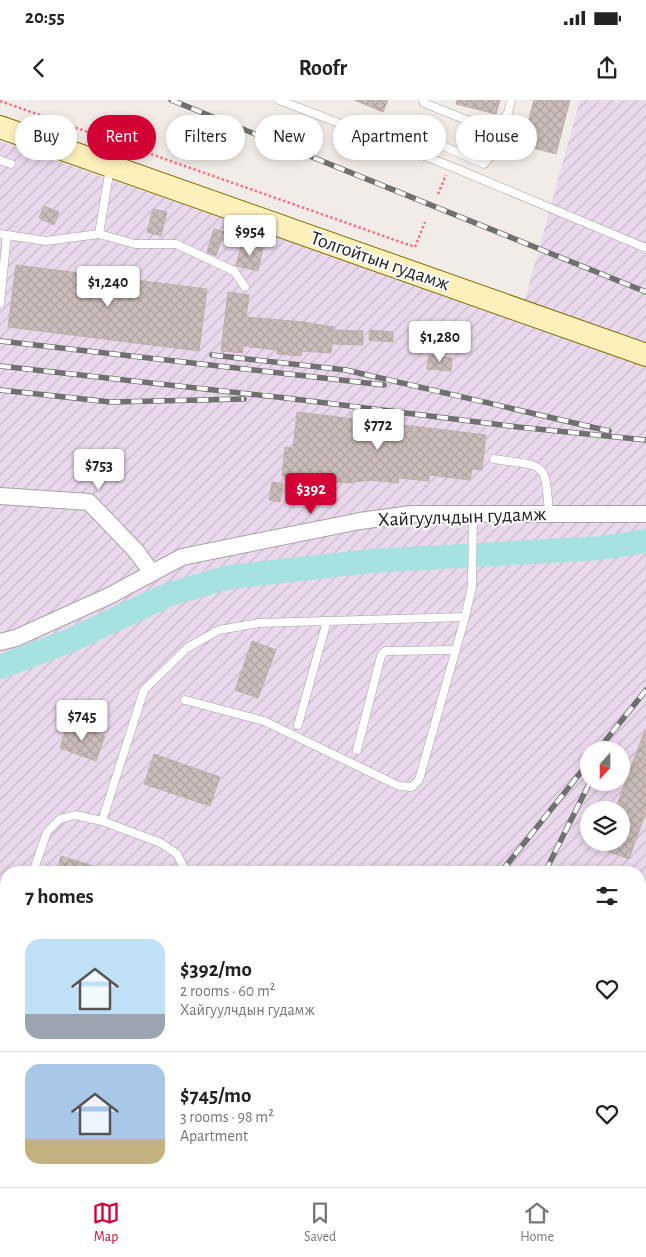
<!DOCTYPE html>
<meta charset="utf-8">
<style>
:root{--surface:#fff;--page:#f6f6f6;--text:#222;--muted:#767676;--line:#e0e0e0;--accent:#d30036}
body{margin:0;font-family:"Alegreya Sans",sans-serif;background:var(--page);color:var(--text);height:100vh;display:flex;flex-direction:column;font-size:19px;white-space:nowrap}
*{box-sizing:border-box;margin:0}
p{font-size:16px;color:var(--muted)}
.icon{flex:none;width:28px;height:28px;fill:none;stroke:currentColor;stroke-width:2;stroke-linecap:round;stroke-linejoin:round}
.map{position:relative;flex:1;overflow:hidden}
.details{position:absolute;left:0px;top:766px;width:646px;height:321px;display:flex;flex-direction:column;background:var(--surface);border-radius:20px 20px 0 0;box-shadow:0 2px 8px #0003}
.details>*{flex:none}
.hud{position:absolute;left:15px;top:15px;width:616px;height:45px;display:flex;gap:10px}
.needle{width:32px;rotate:201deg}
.controls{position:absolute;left:580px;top:641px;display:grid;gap:10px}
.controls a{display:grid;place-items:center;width:50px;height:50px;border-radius:50%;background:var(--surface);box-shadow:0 2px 8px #0003;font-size:25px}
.price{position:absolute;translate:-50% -42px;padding:0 11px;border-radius:5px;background:#fff;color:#222;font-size:16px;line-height:32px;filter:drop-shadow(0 1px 2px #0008)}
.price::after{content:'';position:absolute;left:50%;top:30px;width:15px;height:11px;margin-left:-8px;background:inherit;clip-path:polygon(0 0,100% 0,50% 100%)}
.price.selected{background:var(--accent);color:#fff}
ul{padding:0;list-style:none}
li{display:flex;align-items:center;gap:15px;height:125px;padding:0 25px}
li+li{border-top:1px solid var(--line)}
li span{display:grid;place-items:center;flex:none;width:140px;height:100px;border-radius:15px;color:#555}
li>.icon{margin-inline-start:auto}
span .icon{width:60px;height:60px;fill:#fffc;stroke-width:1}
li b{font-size:21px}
h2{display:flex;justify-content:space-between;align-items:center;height:60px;padding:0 25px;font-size:21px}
.pill{padding:0 18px;border-radius:22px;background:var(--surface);box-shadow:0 2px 8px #0003;font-size:18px;line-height:45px}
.pill.selected{background:var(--accent);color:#fff}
.status{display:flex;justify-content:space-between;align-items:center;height:35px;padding:0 25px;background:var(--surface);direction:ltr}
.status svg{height:14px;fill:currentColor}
header{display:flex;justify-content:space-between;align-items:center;height:65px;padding:0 25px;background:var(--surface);font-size:22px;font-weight:700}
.menu{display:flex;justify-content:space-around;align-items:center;height:70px;border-top:1px solid var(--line);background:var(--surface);font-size:14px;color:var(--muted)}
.menu a{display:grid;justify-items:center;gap:2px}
.menu .selected{color:var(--accent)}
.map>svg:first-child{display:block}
.industrial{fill:url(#industrial-furrows);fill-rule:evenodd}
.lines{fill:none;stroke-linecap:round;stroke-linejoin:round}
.river{stroke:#a6e2e0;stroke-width:24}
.building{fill:url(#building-cross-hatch);stroke:#c5aea9}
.lane-casing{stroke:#a3a3a3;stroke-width:9}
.street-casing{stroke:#a3a3a3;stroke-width:18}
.secondary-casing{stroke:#816e00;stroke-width:24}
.path{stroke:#ff6c82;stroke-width:2.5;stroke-dasharray:2.5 2.5;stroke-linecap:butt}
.lane{stroke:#fff;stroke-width:8}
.street{stroke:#fff;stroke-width:16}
.secondary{stroke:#fdf0bb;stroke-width:22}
.rail-casing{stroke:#707070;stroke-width:5.5}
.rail{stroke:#fff;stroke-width:4;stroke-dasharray:11;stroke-linecap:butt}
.labels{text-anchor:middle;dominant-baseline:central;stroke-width:4;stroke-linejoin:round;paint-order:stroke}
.street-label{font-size:20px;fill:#222;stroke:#fff}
</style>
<div class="status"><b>20:55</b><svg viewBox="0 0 49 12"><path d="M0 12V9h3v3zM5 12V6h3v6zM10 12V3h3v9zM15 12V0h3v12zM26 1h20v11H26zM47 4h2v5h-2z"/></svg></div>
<header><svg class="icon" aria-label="back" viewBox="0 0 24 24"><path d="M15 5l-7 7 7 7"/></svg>Roofr<svg class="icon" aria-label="share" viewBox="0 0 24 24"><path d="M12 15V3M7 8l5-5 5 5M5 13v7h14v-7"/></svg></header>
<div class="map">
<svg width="646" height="1087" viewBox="0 0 646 1087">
<defs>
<pattern id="industrial-furrows" width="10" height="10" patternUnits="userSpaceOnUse" patternTransform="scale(1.25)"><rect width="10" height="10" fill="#ead9ec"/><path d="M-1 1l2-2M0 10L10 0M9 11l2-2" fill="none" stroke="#c8baca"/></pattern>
<pattern id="building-cross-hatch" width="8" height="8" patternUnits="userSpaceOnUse" patternTransform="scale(1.25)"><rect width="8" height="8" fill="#cabdbb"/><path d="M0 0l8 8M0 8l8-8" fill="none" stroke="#ada2a0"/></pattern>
</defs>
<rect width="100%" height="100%" fill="#f2ece8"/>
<path class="industrial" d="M 580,0 L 646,0 L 646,1087 L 0,1087 L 0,41 L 519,221 ZM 589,650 L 621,650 L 621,682 L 589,682 ZM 589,710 L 621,710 L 621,742 L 589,742 ZM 6,772 L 640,772 L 640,1081 L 6,1081 Z"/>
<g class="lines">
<polyline class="river" points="0,567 71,540 170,494 229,477 371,461 602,448 646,441"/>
</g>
<g class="building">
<polygon points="354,0 388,0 383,12"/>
<polygon points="457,0 500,0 496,14 456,4"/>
<polygon points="534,0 570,0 556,54 522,45"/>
<polygon points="44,106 59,112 54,125 39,118"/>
<polygon points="153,109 167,112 161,136 147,132"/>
<polygon points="214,129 224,132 216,156 207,152"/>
<polygon points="242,142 263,148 258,171 236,166"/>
<polygon points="16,165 207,189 199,251 8,227"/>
<polygon points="228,192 249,195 246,217 304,222 334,227 334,230 363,231 363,245 332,244 331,253 302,251 301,256 277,254 277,250 243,246 243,253 221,251"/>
<polygon points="370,230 393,232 393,242 369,240"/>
<polygon points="429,255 452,258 451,271 427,269"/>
<polygon points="297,312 486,335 482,370 472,369 470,380 429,375 429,381 399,378 398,383 371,380 347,383 282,376 285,347 293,348"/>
<polygon points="272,382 283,384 280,402 269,400"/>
<polygon points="252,541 276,550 258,598 235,590"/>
<polygon points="68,624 105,636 96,661 60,648"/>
<polygon points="645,630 646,712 629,759 588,744 621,742 621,710 615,710"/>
<polygon points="154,654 220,677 210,706 144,684"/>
<polygon points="61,756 106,770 106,772 56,772"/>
</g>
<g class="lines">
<g class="lane-casing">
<g id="lane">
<polyline points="279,0 450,66 646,148"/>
<polyline points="423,0 424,3 474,23 497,27 508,13 511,0"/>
<polyline points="398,46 402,34 406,31 411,32 484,64 490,57 497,27"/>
<polyline points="0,60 11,64"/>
<polyline points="0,134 46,141 99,134 135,144 176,144 234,171 245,187"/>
<polyline points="99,134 110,68"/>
<polyline points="0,203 7,135"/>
<path d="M 494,359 C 546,367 545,359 549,414"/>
<polyline points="185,600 264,621 399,686 412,687 419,680 465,517 472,487 473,415"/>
<polyline points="298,625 327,521"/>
<polyline points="357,650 381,556 385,551 456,550"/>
<polyline points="102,721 144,590 187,548 219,530 259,523 465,517"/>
<polyline points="33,772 47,732 60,719 75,715 102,721 161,743 177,754 186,772"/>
<polyline points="0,865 6,867"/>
<polyline points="640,1030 646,1031"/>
<polyline points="26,1087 28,1081"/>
</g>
</g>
<g class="street-casing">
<g id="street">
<polyline points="0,396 89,402 136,451 152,473"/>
<polyline points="0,542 16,538 109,496 182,457 360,421 411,414 646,414"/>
</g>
</g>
<g class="secondary-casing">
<polyline id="secondary" points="0,27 646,255"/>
</g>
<g class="path">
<polyline points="0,1 415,147 425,122"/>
<polyline points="438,94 446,75"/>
</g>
<use href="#lane" class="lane"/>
<use href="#street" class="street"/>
<use href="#secondary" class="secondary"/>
<g class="rail-casing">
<g id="rail">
<polyline points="171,0 646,192"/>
<polyline points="0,241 384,285"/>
<polyline points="212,255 346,270 609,331"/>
<polyline points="0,266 286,298 518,327 646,340"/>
<polyline points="0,290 111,302 244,299"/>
<polyline points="598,650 646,590"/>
<polyline points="501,772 589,662"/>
<polyline points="545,772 590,682"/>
<polyline points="156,1087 169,1081"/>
<polyline points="180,1087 192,1081"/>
<polyline points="275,1087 277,1081"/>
<polyline points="403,1087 406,1081"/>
</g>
</g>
<use href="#rail" class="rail"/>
</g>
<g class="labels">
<g class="street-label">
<text transform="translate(380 161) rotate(19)">Толгойтын гудамж</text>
<text transform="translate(462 417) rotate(-2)">Хайгуулчдын гудамж</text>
</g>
</g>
</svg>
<div class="controls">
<a><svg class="needle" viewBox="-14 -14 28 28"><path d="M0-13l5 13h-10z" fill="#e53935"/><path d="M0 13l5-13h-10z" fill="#767676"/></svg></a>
<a><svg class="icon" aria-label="layers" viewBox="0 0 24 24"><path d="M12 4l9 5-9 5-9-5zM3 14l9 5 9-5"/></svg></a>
</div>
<b class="price" style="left:250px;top:157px">$954</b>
<b class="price" style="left:108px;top:208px">$1,240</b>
<b class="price" style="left:440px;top:263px">$1,280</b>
<b class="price" style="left:378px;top:351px">$772</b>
<b class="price" style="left:99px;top:391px">$753</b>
<b class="price selected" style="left:311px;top:415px">$392</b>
<b class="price" style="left:82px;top:642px">$745</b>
<div class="hud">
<a class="pill">Buy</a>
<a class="pill selected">Rent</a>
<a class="pill">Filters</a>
<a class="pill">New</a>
<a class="pill">Apartment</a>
<a class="pill">House</a>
</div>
<section class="details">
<h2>7 homes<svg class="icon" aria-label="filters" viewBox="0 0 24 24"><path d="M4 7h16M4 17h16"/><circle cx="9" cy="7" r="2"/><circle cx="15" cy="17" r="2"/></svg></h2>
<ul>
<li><span style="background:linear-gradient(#bfe0f5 75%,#9aa5b1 0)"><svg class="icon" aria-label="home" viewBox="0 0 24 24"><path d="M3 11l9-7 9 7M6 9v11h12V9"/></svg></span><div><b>$392/mo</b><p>2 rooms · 60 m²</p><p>Хайгуулчдын гудамж</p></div><svg class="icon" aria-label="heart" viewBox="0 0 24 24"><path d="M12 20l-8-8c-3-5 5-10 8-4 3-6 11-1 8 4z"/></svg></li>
<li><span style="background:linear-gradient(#a9c7e8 75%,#c2b280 0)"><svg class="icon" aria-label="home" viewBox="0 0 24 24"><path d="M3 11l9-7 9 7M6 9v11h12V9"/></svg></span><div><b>$745/mo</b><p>3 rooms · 98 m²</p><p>Apartment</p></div><svg class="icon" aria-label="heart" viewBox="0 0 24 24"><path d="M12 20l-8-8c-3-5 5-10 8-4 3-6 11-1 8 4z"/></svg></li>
</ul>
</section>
</div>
<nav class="menu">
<a class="selected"><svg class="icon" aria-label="map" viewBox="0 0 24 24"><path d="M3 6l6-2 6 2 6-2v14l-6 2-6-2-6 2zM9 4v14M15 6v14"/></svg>Map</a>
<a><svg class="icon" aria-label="saved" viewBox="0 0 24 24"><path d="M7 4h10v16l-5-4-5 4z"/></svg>Saved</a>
<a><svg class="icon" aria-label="home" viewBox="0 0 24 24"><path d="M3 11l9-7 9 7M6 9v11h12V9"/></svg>Home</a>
</nav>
